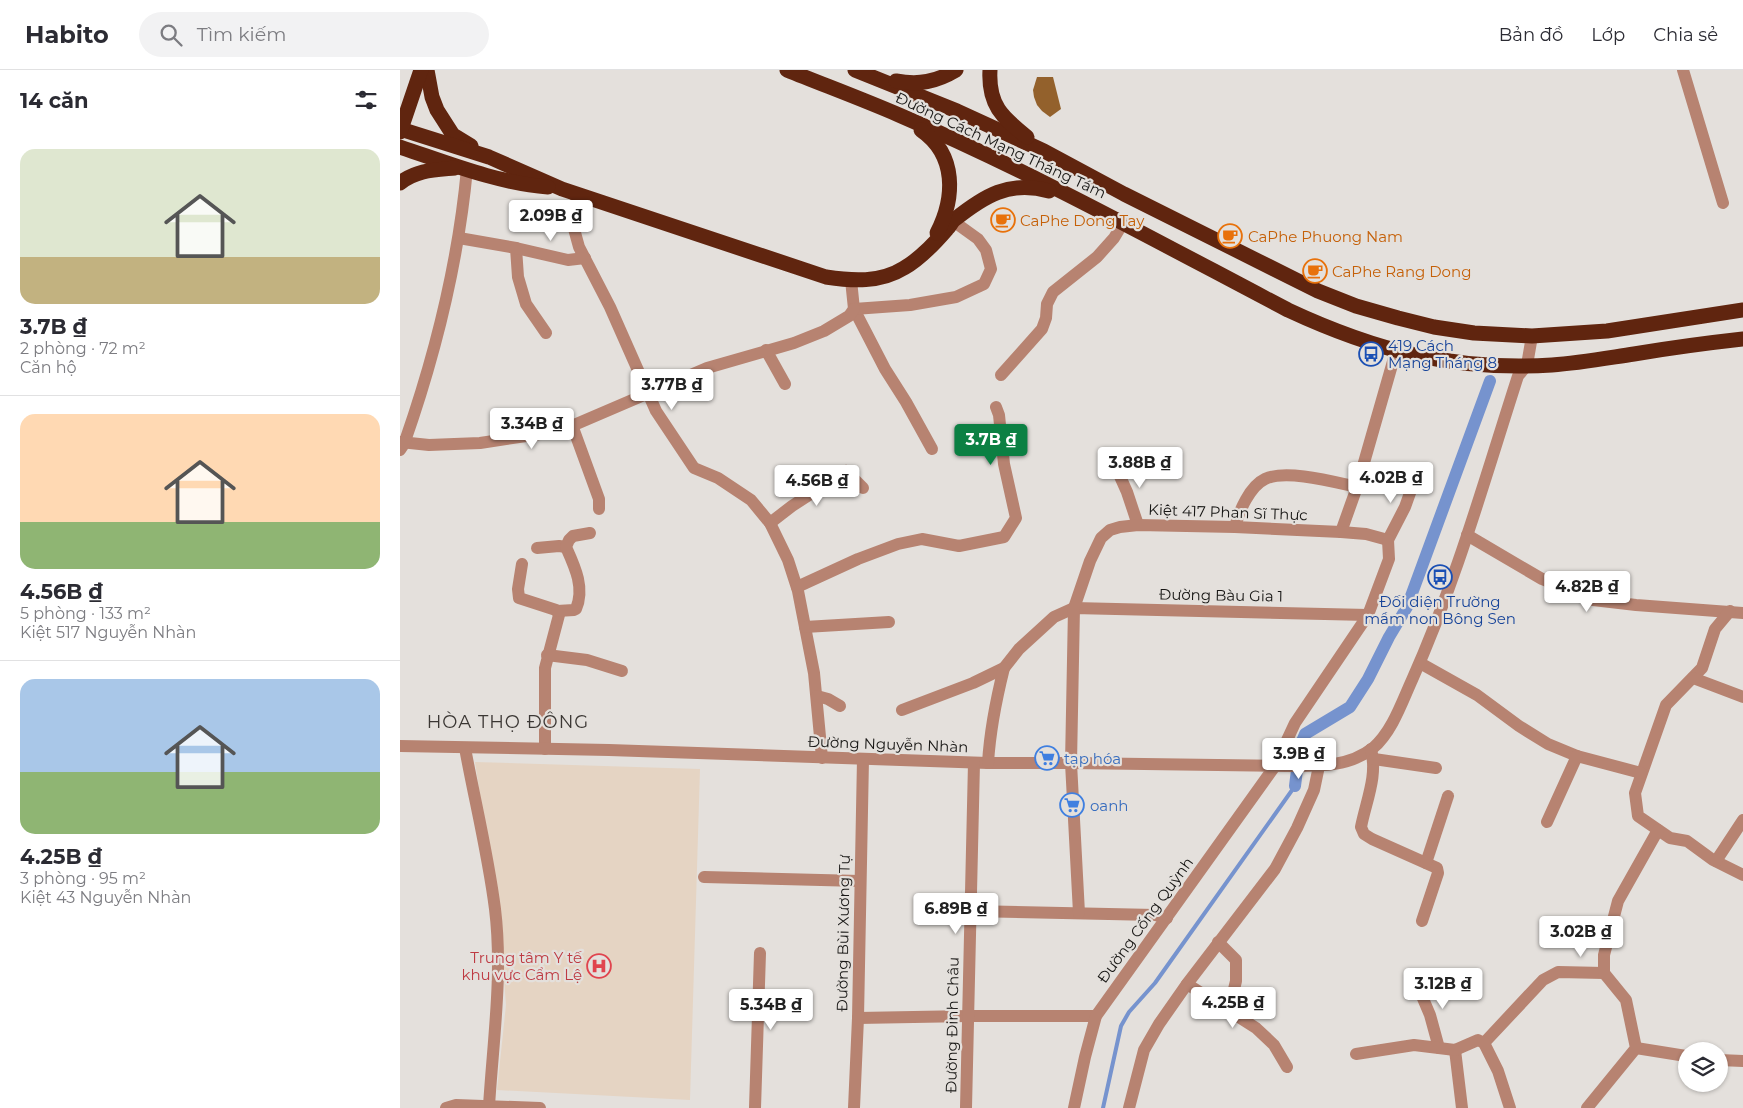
<!DOCTYPE html>
<html lang="vi">
<meta charset="utf-8">
<style>
:root{--surface:#fff;--page:#f2f2f3;--text:#2b2b33;--muted:#7c7c81;--line:#e1e1e2;--accent:#0b8043}
body{margin:0;font-family:Montserrat,sans-serif;background:var(--page);color:var(--text);height:100vh;display:flex;flex-direction:column;font-size:19px;white-space:nowrap}
*{box-sizing:border-box;margin:0}
p{font-size:16px;color:var(--muted)}
.icon{flex:none;width:28px;height:28px;fill:none;stroke:currentColor;stroke-width:2;stroke-linecap:round;stroke-linejoin:round}
.map{position:relative;flex:1;overflow:hidden}
.drawer{display:flex;flex-direction:column;background:var(--surface);width:400px}
.drawer>*{flex:none}
.tools{position:absolute;left:1278px;top:972px;display:grid;gap:10px}
.tools a{display:grid;place-items:center;width:50px;height:50px;border-radius:50%;background:var(--surface);box-shadow:0 1px 4px #0004;font-size:25px}
.price{position:absolute;translate:-50% -42px;padding:0 11px;border-radius:5px;background:#fff;color:#222;font-size:16px;line-height:32px;filter:drop-shadow(0 1px 2px #0008)}
.price::after{content:'';position:absolute;left:50%;top:30px;width:15px;height:11px;margin-left:-8px;background:inherit;clip-path:polygon(0 0,100% 0,50% 100%)}
.price.selected{background:var(--accent);color:#fff}
ul{padding:0;list-style:none}
li{display:grid;align-content:center;gap:10px;height:265px;padding:0 20px}
li+li{border-top:1px solid var(--line)}
li span{display:grid;place-items:center;height:155px;border-radius:15px;color:#555}
li>.icon{margin-inline-start:auto}
span .icon{width:90px;height:90px;fill:#fffc;stroke-width:1}
li b{font-size:21px}
h2{display:flex;justify-content:space-between;align-items:center;height:60px;padding:0 20px;font-size:21px}
header{display:flex;align-items:center;gap:30px;box-sizing:border-box;height:70px;padding:0 25px;background:var(--surface);border-bottom:1px solid var(--line)}
header strong{font-size:24px}
nav{display:flex;gap:28px;margin-inline-start:auto;font-size:18px}
.search{width:350px;height:45px;background:var(--page);display:flex;align-items:center;gap:12px;box-sizing:border-box;padding:0 18px;border-radius:28px;color:var(--muted);font-size:19px}
main{display:flex;flex:1;min-height:0}
.map>svg:first-child{display:block}
.medical{fill:#e5d4c3}
.lines{fill:none;stroke-linecap:round;stroke-linejoin:round}
.stream{stroke:#7693ce;stroke-width:4}
.canal{stroke:#7693ce;stroke-width:12}
.building{fill:#93612c}
.minor{stroke:#b78371;stroke-width:12}
.highway{stroke:#60250f;stroke-width:15}
.labels{text-anchor:middle;dominant-baseline:central;stroke-width:4.5;stroke-linejoin:round;paint-order:stroke}
.street-label{font-size:15px;fill:#171614;stroke:#e4e0dc}
.food-label{font-size:15px;fill:#c56008;stroke:#e4e0dc;text-anchor:start}
.transit-label{font-size:15px;fill:#164399;stroke:#e4e0dc;text-anchor:start}
.shop-label{font-size:15px;fill:#366cbe;stroke:#e4e0dc;text-anchor:start}
.health-label{font-size:15px;fill:#be3a42;stroke:#e4e0dc;text-anchor:end}
.quarter-label{font-size:18px;letter-spacing:1px;fill:#3b3734;stroke:#e4e0dc}
</style>
<header>
<strong>Habito</strong>
<div class="search"><svg class="icon" aria-label="search" viewBox="0 0 24 24"><circle cx="10" cy="10" r="6"/><path d="M15 15l6 6"/></svg>Tìm kiếm</div>
<nav><a>Bản đồ</a><a>Lớp</a><a>Chia sẻ</a></nav>
</header>
<main>
<section class="drawer">
<h2>14 căn<svg class="icon" aria-label="filters" viewBox="0 0 24 24"><path d="M4 7h16M4 17h16"/><circle cx="9" cy="7" r="2"/><circle cx="15" cy="17" r="2"/></svg></h2>
<ul>
<li><span style="background:linear-gradient(#dfe7d0 70%,#c2b280 0)"><svg class="icon" aria-label="home" viewBox="0 0 24 24"><path d="M3 11l9-7 9 7M6 9v11h12V9"/></svg></span><div><b>3.7B ₫</b><p>2 phòng · 72 m²</p><p>Căn hộ</p></div></li>
<li><span style="background:linear-gradient(#ffd9b3 70%,#8fb573 0)"><svg class="icon" aria-label="home" viewBox="0 0 24 24"><path d="M3 11l9-7 9 7M6 9v11h12V9"/></svg></span><div><b>4.56B ₫</b><p>5 phòng · 133 m²</p><p>Kiệt 517 Nguyễn Nhàn</p></div></li>
<li><span style="background:linear-gradient(#a9c7e8 60%,#8fb573 0)"><svg class="icon" aria-label="home" viewBox="0 0 24 24"><path d="M3 11l9-7 9 7M6 9v11h12V9"/></svg></span><div><b>4.25B ₫</b><p>3 phòng · 95 m²</p><p>Kiệt 43 Nguyễn Nhàn</p></div></li>
</ul>
</section>
<div class="map">
<svg width="1343" height="1038" viewBox="0 0 1343 1038">
<rect width="100%" height="100%" fill="#e4e0dc"/>
<polygon class="medical" points="75,692 300,699 290,1030 97,1020 106,935 100,856"/>
<g class="lines">
<polyline class="stream" points="703,1038 721,956 729,942 755,913 895,716"/>
<polyline class="canal" points="895,716 900,676 905,664 950,637 968,609 989,567 1007,537 1090,311"/>
</g>
<polygon class="building" points="637,7 653,7 661,39 650,47 642,41 637,35 634,27 633,20"/>
<g class="lines">
<g class="minor">
<polyline points="1283,0 1323,133"/>
<polyline points="178,124 171,148 179,177 210,237 256,341 294,398 318,408 351,430 370,453 388,490 398,521 414,603 422,688"/>
<polyline points="59,168 116,178 118,207 126,234 146,263"/>
<polyline points="116,178 168,190 185,188"/>
<polyline points="451,210 454,239 485,299 506,332 532,379"/>
<polyline points="454,239 510,235 556,227 584,214 591,199 586,180 578,169 553,151"/>
<polyline points="366,280 385,314"/>
<polyline points="601,305 642,259 646,248 647,234 653,222 697,187 714,168 723,153"/>
<polyline points="172,355 199,429 199,439"/>
<polyline points="0,372 29,375 80,373 160,361 307,298 394,273 424,261 449,246 454,239"/>
<path d="M 0,380 L 4,374 C 36,283 58,195 67,99"/>
<polyline points="714,393 727,422 738,455"/>
<polyline points="370,453 392,436 446,401 463,418"/>
<path d="M 835,457 C 839,441 850,416 865,409 C 886,399 934,412 957,417"/>
<polyline points="941,462 957,417 996,281"/>
<polyline points="1067,465 1142,509 1193,530 1236,535 1343,543"/>
<polyline points="988,470 1005,437 1015,409"/>
<polyline points="137,478 159,476 166,477"/>
<polyline points="122,494 118,519 119,528 156,540 159,545 145,598 145,679"/>
<polyline points="397,517 458,489 498,474 522,469 559,476 604,467 616,448 604,394 599,345 596,337"/>
<path d="M 157,541 L 174,540 L 176,539 C 185,518 175,497 166,477 L 169,470 L 173,466 L 190,463"/>
<polyline points="1330,541 1315,559 1302,598 1266,635 1235,723 1238,746 1270,768 1287,771 1313,790 1343,805"/>
<polyline points="405,557 489,552"/>
<polyline points="147,585 187,590 222,601"/>
<polyline points="1020,593 1077,625 1119,656 1148,674 1177,686 1241,703"/>
<polyline points="1293,608 1343,627"/>
<polyline points="417,626 428,629 440,636"/>
<polyline points="502,640 573,613 604,598 619,579 654,547 674,538 968,545"/>
<path d="M 0,676 L 209,680 L 588,693 L 671,693 L 886,696 C 915,696 948,698 973,678 C 992,662 1002,632 1012,610 C 1056,512 1085,408 1118,306 L 1127,295 L 1132,266"/>
<path d="M 65,678 C 75,732 88,784 95,839 C 103,904 93,971 89,1036"/>
<path d="M 971,679 C 978,706 966,731 961,757 L 964,764 L 972,769 L 1037,798 L 1038,803 L 1022,851"/>
<polyline points="974,689 1036,698"/>
<path d="M 588,693 C 590,660 596,630 604,598"/>
<polyline points="1147,752 1177,686"/>
<polyline points="1316,791 1343,750"/>
<polyline points="1026,793 1048,726"/>
<polyline points="304,807 460,811"/>
<polyline points="570,841 755,845 767,848"/>
<polyline points="679,843 671,693 674,538 690,491 701,468 710,460 720,457 738,455 835,457 941,462 966,464 988,470"/>
<polyline points="818,872 836,890 836,911 829,940"/>
<polyline points="1016,912 1030,945 1039,978"/>
<polyline points="787,914 856,958 874,975 887,997"/>
<polyline points="458,948 569,946 696,946"/>
<polyline points="1084,973 1143,910 1158,902 1204,903"/>
<polyline points="1236,978 1286,986"/>
<polyline points="1055,980 1062,1038"/>
<polyline points="956,984 1014,975 1055,980 1078,970 1084,973 1098,1001 1110,1038"/>
<polyline points="1319,990 1343,991"/>
<polyline points="46,1038 56,1035 140,1038"/>
<polyline points="355,1038 360,883"/>
<polyline points="454,1038 458,948 463,689"/>
<polyline points="566,1038 574,693"/>
<polyline points="674,1038 685,987 696,946 875,696 895,653 968,545 989,489 988,470"/>
<polyline points="729,1038 744,980 759,954 787,914 875,799 897,758 914,720 919,696"/>
<polyline points="1187,1038 1236,978 1226,930 1204,903 1204,885 1218,831 1258,760"/>
</g>
<g class="highway">
<polyline points="27,0 32,27 37,40 53,65 71,76"/>
<path d="M 387,0 C 424,15 462,29 499,45 C 632,102 760,173 888,240 C 976,281 1053,301 1152,295 C 1179,293 1207,288 1234,284 C 1270,278 1307,273 1343,269"/>
<polyline points="455,0 557,41 644,81 724,124 918,221 956,236 998,248 1034,257 1074,263 1132,266 1207,261 1343,240"/>
<path d="M 590,0 C 588,35 602,47 627,67"/>
<path d="M 496,11 C 519,15 536,12 556,0"/>
<path d="M 0,59 L 89,87 L 162,119 L 426,207 C 452,211 480,213 504,198 C 520,189 535,173 547,159 C 550,156 551,153 554,150 C 584,126 609,110 649,121"/>
<path d="M 521,60 C 557,85 555,128 537,163"/>
<polyline points="0,62 21,0"/>
<path d="M 0,77 C 48,93 97,113 148,117"/>
<path d="M 0,113 C 17,100 34,100 55,98"/>
</g>
</g>
<defs>
<g id="cafe-ring" transform="scale(1.25)"><circle r="9.5" fill="#e4e0dc" stroke="#e8710a" stroke-width="1.5"/><path d="M-5.5-4.5H6V0H3Q3 3.5 0 3.5H-2.5Q-5.5 3.5-5.5 0ZM3-3.2v2h1.7v-2ZM-6 4.5H4V6H-6Z" fill="#e8710a"/></g>
<g id="bus-ring" transform="scale(1.25)"><circle r="9.5" fill="#e4e0dc" stroke="#1a4fb4" stroke-width="1.5"/><path d="M-5-6H5V4H4V6H2V4H-2V6H-4V4H-5ZM-3.5-4V0h7V-4ZM-3.5 1.2v1.5H-2V1.2ZM2 1.2v1.5H3.5V1.2Z" fill="#1a4fb4"/></g>
<g id="supermarket-ring" transform="scale(1.25)"><circle r="9.5" fill="#e4e0dc" stroke="#3f7fe0" stroke-width="1.5"/><path d="M-6-5.5h2.5l.6 2H6L4.5 2H-2.5L-4.4-4H-6ZM-1.5 3.2a1.3 1.3 0 1 0 .1 0ZM3 3.2a1.3 1.3 0 1 0 .1 0Z" fill="#3f7fe0"/></g>
<g id="hospital-ring" transform="scale(1.25)"><circle r="9.5" fill="#e4e0dc" stroke="#e0444e" stroke-width="1.5"/><path d="M-5-5h3v3.5h4V-5h3V5h-3V1.5h-4V5h-3Z" fill="#e0444e"/></g>
</defs>
<g fill-rule="evenodd">
<use href="#cafe-ring" x="603" y="150"/>
<use href="#cafe-ring" x="830" y="166"/>
<use href="#cafe-ring" x="915" y="201"/>
<use href="#bus-ring" x="971" y="284"/>
<use href="#bus-ring" x="1040" y="507"/>
<use href="#supermarket-ring" x="647" y="688"/>
<use href="#supermarket-ring" x="672" y="735"/>
<use href="#hospital-ring" x="199" y="896"/>
</g>
<g class="labels">
<g class="street-label">
<text transform="translate(601 75) rotate(25)">Đường Cách Mạng Tháng Tám</text>
<text transform="translate(828 442) rotate(2)">Kiệt 417 Phan Sĩ Thực</text>
<text transform="translate(821 525) rotate(1)">Đường Bàu Gia 1</text>
<text transform="translate(488 674) rotate(2)">Đường Nguyễn Nhàn</text>
<text transform="translate(745 850) rotate(-54)">Đường Cống Quỳnh</text>
<text transform="translate(443 863) rotate(-89)">Đường Bùi Xương Tự</text>
<text transform="translate(552 955) rotate(-89)">Đường Đinh Châu</text>
</g>
<g class="food-label">
<text x="620" y="150">CaPhe Dong Tay</text>
<text x="848" y="166">CaPhe Phuong Nam</text>
<text x="932" y="201">CaPhe Rang Dong</text>
</g>
<g class="transit-label">
<text x="988" y="275">419 Cách<tspan x="988" dy="17">Mạng Tháng 8</tspan></text>
<text x="1040" y="531" text-anchor="middle">Đối diện Trường<tspan x="1040" dy="17">mầm non Bông Sen</tspan></text>
</g>
<g class="shop-label">
<text x="664" y="688">tạp hóa</text>
<text x="690" y="735">oanh</text>
</g>
<g class="health-label">
<text x="182" y="887">Trung tâm Y tế<tspan x="182" dy="17">khu vực Cẩm Lệ</tspan></text>
</g>
<g class="quarter-label">
<text x="108" y="652">HÒA THỌ ĐÔNG</text>
</g>
</g>
</svg>
<div class="tools">
<a><svg class="icon" aria-label="layers" viewBox="0 0 24 24"><path d="M12 4l9 5-9 5-9-5zM3 14l9 5 9-5"/></svg></a>
</div>
<b class="price" style="left:151px;top:172px">2.09B ₫</b>
<b class="price" style="left:272px;top:341px">3.77B ₫</b>
<b class="price" style="left:132px;top:380px">3.34B ₫</b>
<b class="price selected" style="left:591px;top:396px">3.7B ₫</b>
<b class="price" style="left:740px;top:419px">3.88B ₫</b>
<b class="price" style="left:991px;top:434px">4.02B ₫</b>
<b class="price" style="left:417px;top:437px">4.56B ₫</b>
<b class="price" style="left:1187px;top:543px">4.82B ₫</b>
<b class="price" style="left:899px;top:710px">3.9B ₫</b>
<b class="price" style="left:556px;top:865px">6.89B ₫</b>
<b class="price" style="left:1181px;top:888px">3.02B ₫</b>
<b class="price" style="left:1043px;top:940px">3.12B ₫</b>
<b class="price" style="left:833px;top:959px">4.25B ₫</b>
<b class="price" style="left:371px;top:961px">5.34B ₫</b>
</div>
</main>
